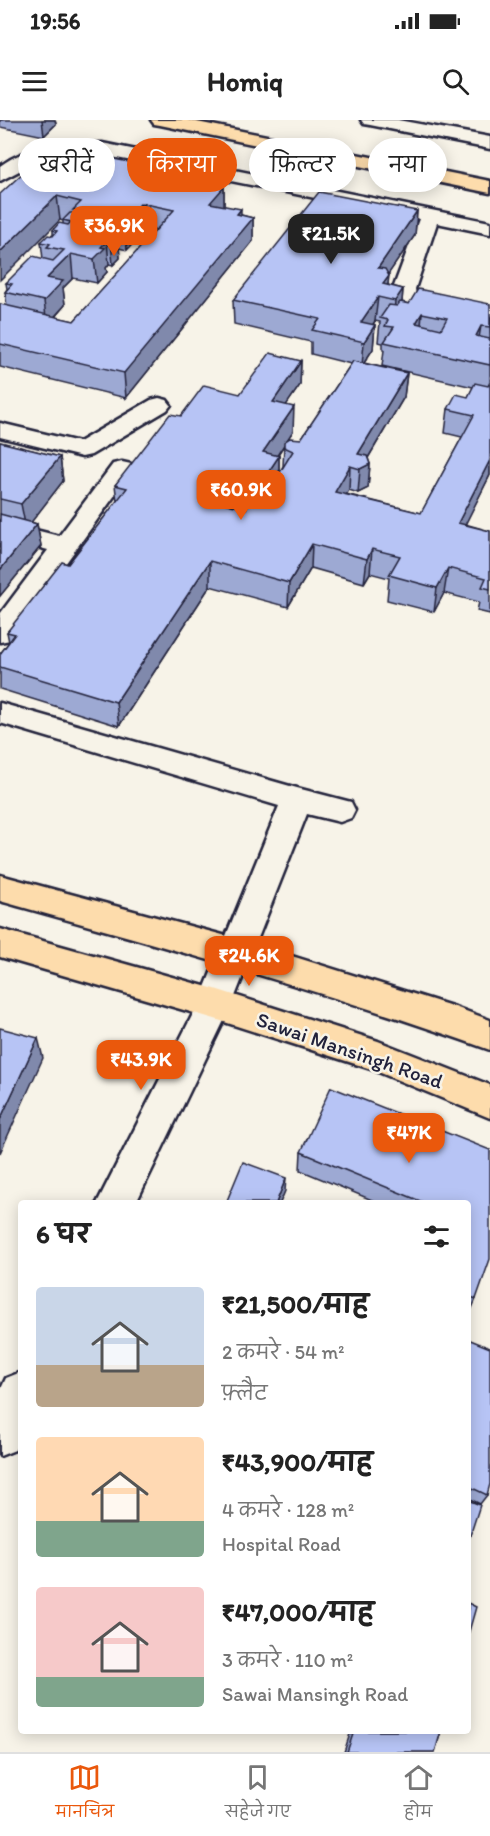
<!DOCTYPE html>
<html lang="hi">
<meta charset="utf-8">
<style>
:root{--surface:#fff;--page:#f6f6f6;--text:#222;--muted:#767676;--line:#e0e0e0;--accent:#ea580c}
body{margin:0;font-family:Itim,"Playpen Sans Deva",sans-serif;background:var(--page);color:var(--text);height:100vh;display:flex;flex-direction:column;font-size:22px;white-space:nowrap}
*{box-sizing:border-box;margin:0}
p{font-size:20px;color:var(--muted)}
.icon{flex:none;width:33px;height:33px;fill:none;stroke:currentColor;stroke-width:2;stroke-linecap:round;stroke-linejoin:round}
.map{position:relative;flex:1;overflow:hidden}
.details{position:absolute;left:18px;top:1080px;width:453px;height:534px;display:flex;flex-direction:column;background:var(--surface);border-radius:6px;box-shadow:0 3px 15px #0003}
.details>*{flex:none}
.guide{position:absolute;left:18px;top:18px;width:454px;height:54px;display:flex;gap:12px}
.price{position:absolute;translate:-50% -51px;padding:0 14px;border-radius:12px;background:var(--accent);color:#fff;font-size:20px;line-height:39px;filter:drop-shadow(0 2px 3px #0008)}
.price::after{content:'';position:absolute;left:50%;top:36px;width:18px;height:14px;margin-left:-9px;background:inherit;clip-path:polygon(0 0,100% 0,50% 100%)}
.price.active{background:#222;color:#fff}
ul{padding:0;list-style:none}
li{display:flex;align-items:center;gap:18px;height:150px;padding:0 18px}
li span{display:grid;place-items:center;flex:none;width:168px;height:120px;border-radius:6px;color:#555}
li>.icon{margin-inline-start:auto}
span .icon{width:72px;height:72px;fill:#fffc;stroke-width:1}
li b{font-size:26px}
h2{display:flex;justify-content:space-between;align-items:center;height:72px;padding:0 18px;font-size:26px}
.chip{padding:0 21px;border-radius:27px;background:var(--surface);box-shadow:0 3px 15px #0003;font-size:21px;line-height:54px}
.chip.active{background:var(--accent);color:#fff}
.status{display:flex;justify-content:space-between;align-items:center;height:42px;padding:0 30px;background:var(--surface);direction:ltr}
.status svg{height:16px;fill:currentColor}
header{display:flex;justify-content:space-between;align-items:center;height:78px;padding:0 18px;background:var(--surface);font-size:27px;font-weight:700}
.menu{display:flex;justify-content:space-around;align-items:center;height:84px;border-top:2px solid var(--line);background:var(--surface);font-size:16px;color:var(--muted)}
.menu a{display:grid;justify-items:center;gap:3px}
.menu .active{color:var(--accent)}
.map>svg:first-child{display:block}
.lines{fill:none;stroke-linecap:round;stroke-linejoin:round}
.minor-casing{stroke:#22223b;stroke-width:5}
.major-casing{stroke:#22223b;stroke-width:5}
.minor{fill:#f7f3e8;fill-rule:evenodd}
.major{fill:#fddcac;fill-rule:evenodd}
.wall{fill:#9da9d3;stroke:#22223b;stroke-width:1.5;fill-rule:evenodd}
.shaded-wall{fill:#8089ac;stroke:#22223b;stroke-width:1.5}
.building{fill:#b7c4f5;stroke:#22223b;stroke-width:1.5;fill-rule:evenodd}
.labels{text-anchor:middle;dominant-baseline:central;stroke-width:5;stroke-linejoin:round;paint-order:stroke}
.street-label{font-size:21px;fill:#22223b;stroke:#f7f3e8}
</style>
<div class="status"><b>19:56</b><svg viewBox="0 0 49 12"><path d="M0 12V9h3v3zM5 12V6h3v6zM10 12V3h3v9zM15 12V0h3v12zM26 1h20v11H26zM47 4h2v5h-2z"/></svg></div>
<header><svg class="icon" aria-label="menu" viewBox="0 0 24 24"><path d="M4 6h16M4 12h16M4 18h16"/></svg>Homiq<svg class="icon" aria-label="search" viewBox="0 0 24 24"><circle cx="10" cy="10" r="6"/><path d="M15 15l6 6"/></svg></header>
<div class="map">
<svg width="490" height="1632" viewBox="0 0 490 1632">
<rect width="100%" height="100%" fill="#f7f3e8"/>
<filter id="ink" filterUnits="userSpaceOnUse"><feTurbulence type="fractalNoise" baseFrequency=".0167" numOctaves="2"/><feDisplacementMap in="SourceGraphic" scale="12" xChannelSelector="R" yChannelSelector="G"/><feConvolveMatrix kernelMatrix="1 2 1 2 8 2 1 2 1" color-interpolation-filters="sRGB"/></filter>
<g filter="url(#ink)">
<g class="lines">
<g class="minor-casing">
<g id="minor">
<polygon points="361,0 398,0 490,17 490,29 370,5 364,4"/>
<path d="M 102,23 L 490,102 L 490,114 L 437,103 L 415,169 L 417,180 L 431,186 L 490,198 L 490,212 L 416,196 L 399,188 L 396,183 L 393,169 L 419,99 L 102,35 L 61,36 L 42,39 L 0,61 L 0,46 C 29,24 67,24 102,23 Z"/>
<polygon points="159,278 167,280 171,285 167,290 91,335 82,337 0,317 0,303 79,322 151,280"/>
<polygon points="122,342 131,344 134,349 10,520 0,522 0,494 48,430 0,417 0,401 59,416 113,344"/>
<polygon points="0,583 297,668 351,682 355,690 351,698 340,702 307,694 232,884 136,1083 97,1083 199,882 279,686 0,603"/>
<polygon points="21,1252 21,1317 15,1330 0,1336 0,1271 6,1258"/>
</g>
</g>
<g class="major-casing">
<g id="major">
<polygon points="151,0 187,0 490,61 490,73 160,5 154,4"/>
<path d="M 0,755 L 234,818 L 455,887 L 490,900 L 490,930 C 329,872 165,827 0,781 Z"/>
<polygon points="0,809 215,869 378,921 490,965 490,998 371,949 215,899 0,837"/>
</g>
</g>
<use href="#minor" class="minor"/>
<use href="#major" class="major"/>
</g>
<g class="wall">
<polygon points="0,0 55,0 56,4 44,16 0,7"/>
<path d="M 39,54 L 73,55 L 214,66 L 224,67 L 224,86 L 241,95 L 253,98 L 253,121 L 126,278 L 0,247 L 0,184 L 7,186 L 5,172 L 7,169 L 6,163 L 43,139 L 41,122 L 53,115 L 53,110 L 63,104 L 63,101 L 60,100 ZM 149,108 L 157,110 L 74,201 L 55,197 L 65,185 L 63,168 L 73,158 L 97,163 L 107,152 L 106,148 L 109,144 L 113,145 L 120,138 L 119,128 L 127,130 L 139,117 L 143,118 L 149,110 Z"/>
<path d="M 417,91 L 415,115 L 388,154 L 388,165 L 403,169 L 402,182 L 409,184 L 490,184 L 490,355 L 465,404 L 490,411 L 490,494 L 477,491 L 479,482 L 444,473 L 434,492 L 387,480 L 389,458 L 370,453 L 364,463 L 311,448 L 288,487 L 210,466 L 119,606 L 0,569 L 0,534 L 9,522 L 7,512 L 68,444 L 117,381 L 115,365 L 181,296 L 240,274 L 301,241 L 300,265 L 286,285 L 293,311 L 287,320 L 301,319 L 351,244 L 311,234 L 311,222 L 234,204 L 233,180 ZM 375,201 L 380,202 L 378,222 L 383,223 L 383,230 L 384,230 L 382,246 L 473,267 L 468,277 L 448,289 L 445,313 L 462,317 L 421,393 L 346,374 L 349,370 L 358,373 L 368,368 L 370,344 L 368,338 L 404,277 L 407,253 L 364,243 L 373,229 L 375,205 L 373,205 ZM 284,325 L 283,346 L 279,353 L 279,336 L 277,336 ZM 222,382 L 246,388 L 246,389 Z"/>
<polygon points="0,322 60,337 63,361 31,402 37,404 41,426 0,476"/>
<polygon points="490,1030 476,1179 469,1195 468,1194 468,1083 379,1083 300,1050 301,1032"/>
<polygon points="468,1219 487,1375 480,1384 468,1378"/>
<polygon points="351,1611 441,1611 435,1632 344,1632"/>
</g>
<g class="shaded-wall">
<polygon points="42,0 55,0 56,4 44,16"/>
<polygon points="214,59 214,77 224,67 224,91 210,106 209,64"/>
<polygon points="57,76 60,100 0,160 0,132"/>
<polygon points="141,83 142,94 148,87 149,110 143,118 141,94 139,85"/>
<polygon points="241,89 241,112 253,98 253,121 126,278 124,253"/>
<polygon points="417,91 415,115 376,172 378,148"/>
<polygon points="137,93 139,117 127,130 125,106"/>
<polygon points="110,103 112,121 118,115 120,138 113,145 111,121 107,121 109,144 106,148 107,152 97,163 94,139 102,111"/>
<polygon points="71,134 73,158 63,168 65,185 47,205 44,181 47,158"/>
<polygon points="389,156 386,179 383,164"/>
<polygon points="403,169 401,193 393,205 395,181"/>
<polygon points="378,177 375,201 362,222 361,202"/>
<polygon points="422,193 420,217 416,203"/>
<polygon points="375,205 373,229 362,246 364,222"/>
<polygon points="481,206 477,230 476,216"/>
<polygon points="301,241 300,265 272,306 273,282"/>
<polygon points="407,253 404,277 362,348 370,344 368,368 358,373 360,349 358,334"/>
<polygon points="294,287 293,311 263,357 263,332"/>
<polygon points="279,336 279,361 267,354"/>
<polygon points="60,337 63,361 26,409 21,384"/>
<polygon points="490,340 490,355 454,427 458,403"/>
<polygon points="350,346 349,370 334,396 335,372"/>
<polygon points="222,358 222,382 208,404 208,379"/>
<polygon points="37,404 41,426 0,476 0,450"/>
<polygon points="312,424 311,448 288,487 289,463"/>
<polygon points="372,429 370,453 364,463 367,439"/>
<polygon points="210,441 210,466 119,606 116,582"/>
<polygon points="448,448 444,473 434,492 437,468"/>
<polygon points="38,918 43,938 0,1033 0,1000"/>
<polygon points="286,1058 285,1071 280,1083 276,1083"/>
</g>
<g class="building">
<polygon points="114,39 214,59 209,64 224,67 210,83 241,89 237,94 253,98 124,253 0,224 0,184 74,201 174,90 141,83 139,85 148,87 141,94 137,93 125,106 110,103 102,111 118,115 111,121 107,121 101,127 105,128 94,139 71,134 47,158 63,161 44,181 5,172 12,164 6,163 33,136 53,141 64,130 47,127 50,124 41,122 48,115 53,116 57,111 53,110 59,103 68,105 71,102 63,100 70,93 74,93 77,90 73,90 81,82 57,76 0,132 0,74 25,51 39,54 44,49 73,55 88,40 109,44"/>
<polygon points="319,72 417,91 378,148 385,149 389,156 383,164 403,169 395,181 378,177 361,202 375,205 364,222 312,210 320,199 233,180"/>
<path d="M 418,169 L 490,184 L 490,207 L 481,206 L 476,216 L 490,219 L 490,245 L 384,222 L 394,207 L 385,206 L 388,200 L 380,198 L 389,185 L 397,186 L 400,182 L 409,184 ZM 422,193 L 447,198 L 441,209 L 416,203 Z"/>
<path d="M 270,233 L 301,241 L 273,282 L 294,287 L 263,332 L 279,336 L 267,354 L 277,357 L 293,331 L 284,327 L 284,322 L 290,318 L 301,319 L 353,241 L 407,253 L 358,334 L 367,336 L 370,344 L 360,349 L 350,346 L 335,372 L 421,393 L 474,295 L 448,289 L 456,274 L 468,277 L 475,263 L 488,266 L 490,262 L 490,340 L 458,403 L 490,411 L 490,469 L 482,467 L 486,458 L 448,448 L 437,468 L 389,455 L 400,436 L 372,429 L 367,439 L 312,424 L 289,463 L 210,441 L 116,582 L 0,547 L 0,534 L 15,514 L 7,512 L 62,442 L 68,444 L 127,368 L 115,365 L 170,294 L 181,296 L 204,265 L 240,274 ZM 222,358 L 260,367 L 246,389 L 208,379 Z"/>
<polygon points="0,322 60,337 21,384 0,379"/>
<polygon points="0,394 37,404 0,450"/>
<polygon points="0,908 38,918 0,1000"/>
<polygon points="331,967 490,1030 490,1139 476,1179 468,1176 468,1083 425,1083 301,1032"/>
<polygon points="243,1042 286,1058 276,1083 226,1083"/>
<polygon points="468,1219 490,1228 490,1364 487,1375 468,1366"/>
<polygon points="468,1380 480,1385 468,1422"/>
<polygon points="468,1483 476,1487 468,1515"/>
<polygon points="354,1611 441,1611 435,1632 347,1632"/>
</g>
</g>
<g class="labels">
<g class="street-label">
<text transform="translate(350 930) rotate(19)">Sawai Mansingh Road</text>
</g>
</g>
</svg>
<b class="price" style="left:114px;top:137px">₹36.9K</b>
<b class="price active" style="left:331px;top:145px">₹21.5K</b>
<b class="price" style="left:241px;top:401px">₹60.9K</b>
<b class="price" style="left:249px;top:867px">₹24.6K</b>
<b class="price" style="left:141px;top:971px">₹43.9K</b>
<b class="price" style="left:409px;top:1044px">₹47K</b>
<div class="guide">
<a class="chip">खरीदें</a>
<a class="chip active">किराया</a>
<a class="chip">फ़िल्टर</a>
<a class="chip">नया</a>
</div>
<section class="details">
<h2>6 घर<svg class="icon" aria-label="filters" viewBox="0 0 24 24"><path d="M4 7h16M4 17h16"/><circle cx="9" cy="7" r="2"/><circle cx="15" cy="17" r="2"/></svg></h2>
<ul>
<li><span style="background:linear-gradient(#c9d6e8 65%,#b9a48a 0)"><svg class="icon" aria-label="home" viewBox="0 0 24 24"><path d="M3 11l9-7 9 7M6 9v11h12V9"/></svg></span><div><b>₹21,500/माह</b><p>2 कमरे · 54 m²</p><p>फ़्लैट</p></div></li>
<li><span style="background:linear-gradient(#ffd9b3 70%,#7fa58c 0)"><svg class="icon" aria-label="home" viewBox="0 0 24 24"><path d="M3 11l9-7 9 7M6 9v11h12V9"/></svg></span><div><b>₹43,900/माह</b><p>4 कमरे · 128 m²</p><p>Hospital Road</p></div></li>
<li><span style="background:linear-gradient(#f6c9c9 75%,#7fa58c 0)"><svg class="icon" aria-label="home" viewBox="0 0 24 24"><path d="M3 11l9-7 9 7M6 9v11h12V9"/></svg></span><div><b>₹47,000/माह</b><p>3 कमरे · 110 m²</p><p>Sawai Mansingh Road</p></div></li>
</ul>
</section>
</div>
<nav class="menu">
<a class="active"><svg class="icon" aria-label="map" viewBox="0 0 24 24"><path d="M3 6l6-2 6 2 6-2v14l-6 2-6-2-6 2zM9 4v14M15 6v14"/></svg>मानचित्र</a>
<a><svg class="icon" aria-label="saved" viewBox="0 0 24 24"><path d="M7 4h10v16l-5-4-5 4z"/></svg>सहेजे गए</a>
<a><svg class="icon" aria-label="home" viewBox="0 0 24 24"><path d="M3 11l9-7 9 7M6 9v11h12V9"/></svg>होम</a>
</nav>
